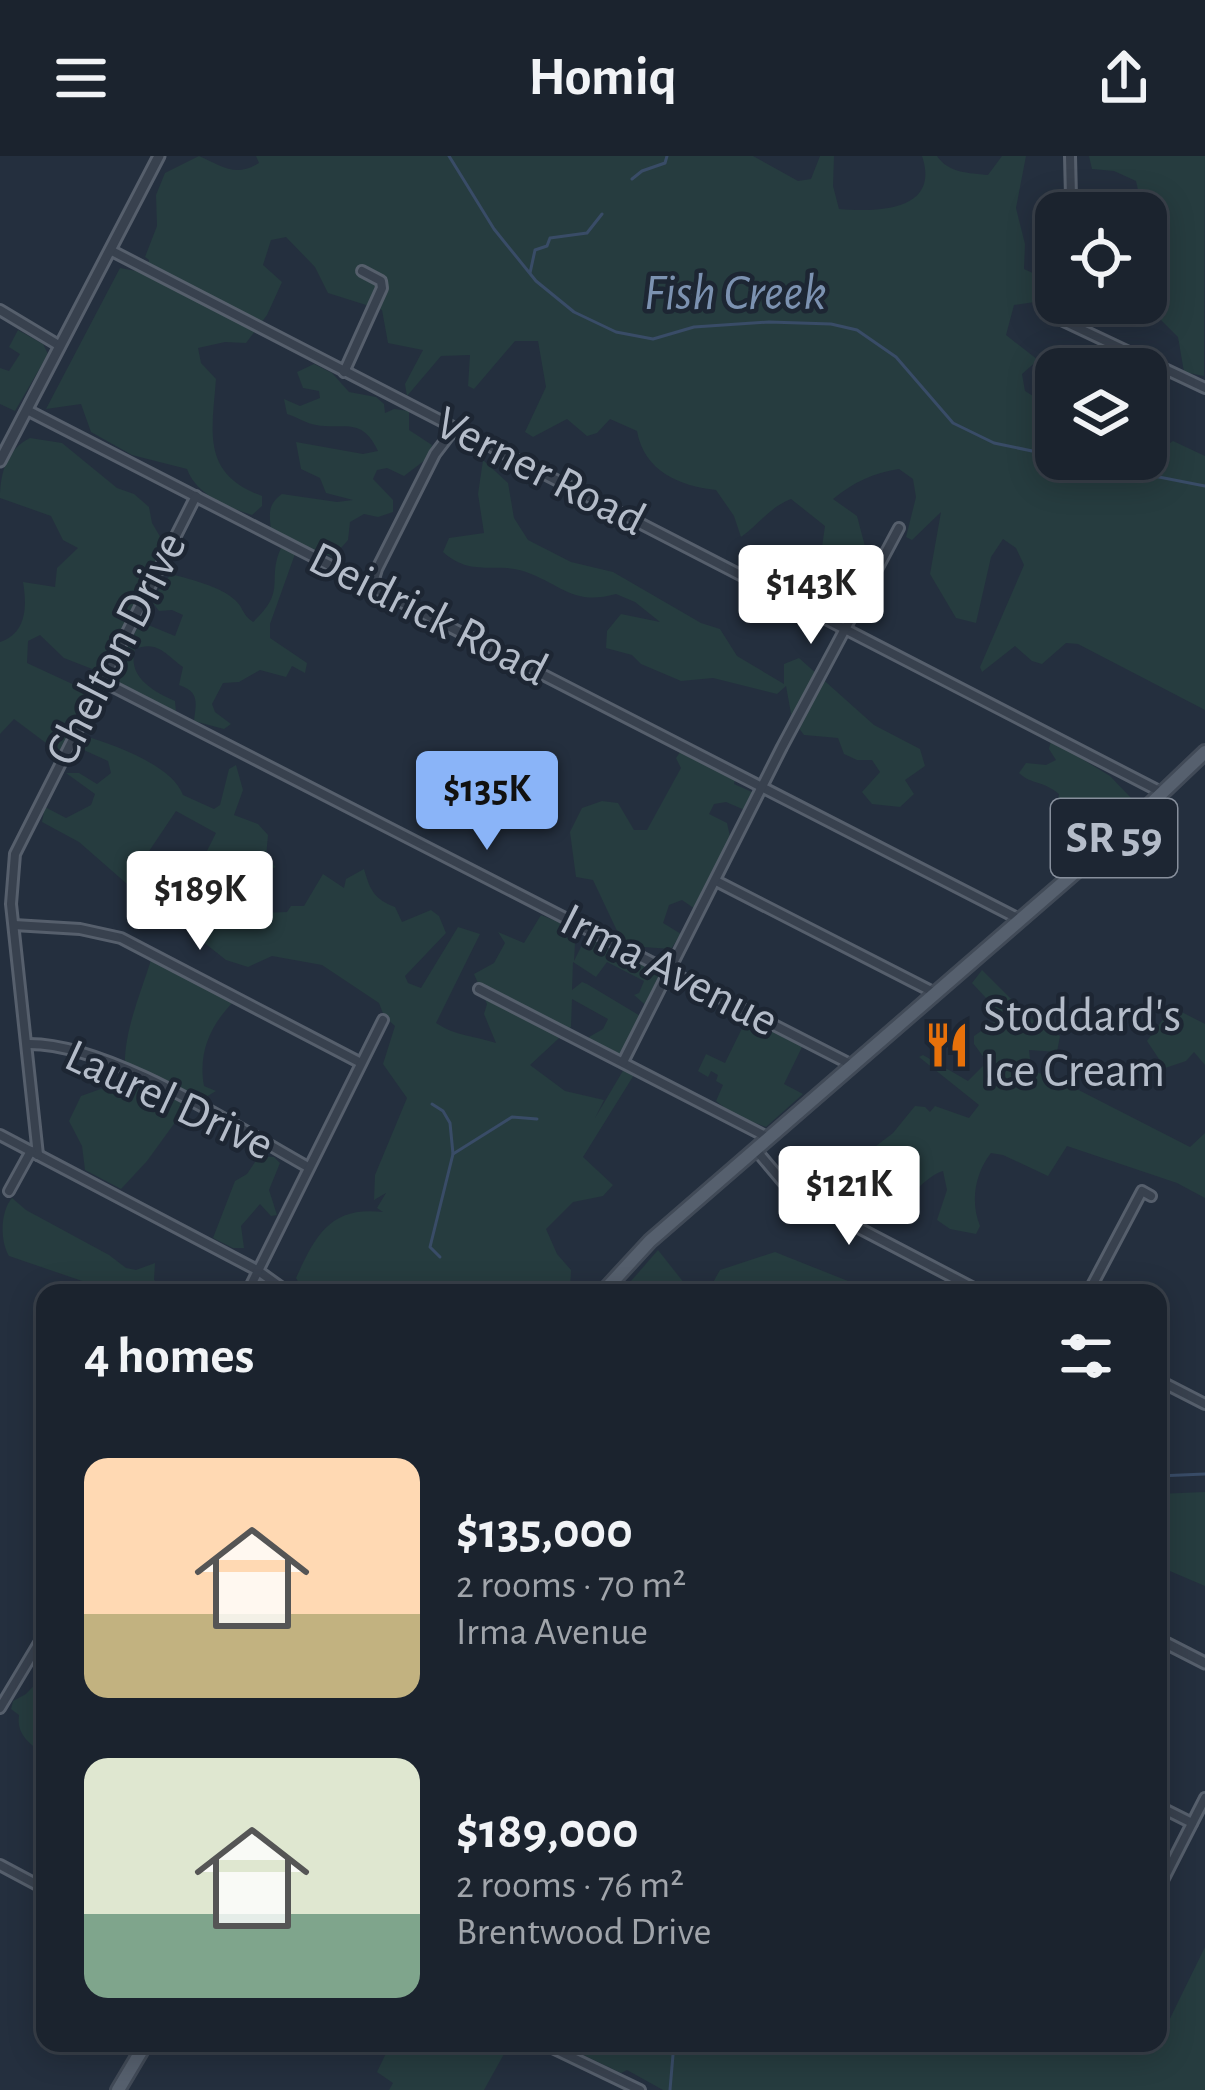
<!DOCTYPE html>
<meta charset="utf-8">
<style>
:root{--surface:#1b232e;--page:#282f3a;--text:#f1f3f6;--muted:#a0a4aa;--line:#39404a;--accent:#8ab4f8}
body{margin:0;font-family:"Alegreya Sans",sans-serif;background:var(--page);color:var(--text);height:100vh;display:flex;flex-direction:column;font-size:45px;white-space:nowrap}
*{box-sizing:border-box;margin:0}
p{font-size:39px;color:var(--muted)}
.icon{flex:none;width:66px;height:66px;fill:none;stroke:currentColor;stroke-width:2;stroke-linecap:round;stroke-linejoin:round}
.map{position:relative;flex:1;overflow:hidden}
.side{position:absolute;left:36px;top:1128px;width:1131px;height:768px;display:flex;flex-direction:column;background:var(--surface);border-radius:24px;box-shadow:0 6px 30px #0003,0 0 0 3px var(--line)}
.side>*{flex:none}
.fabs{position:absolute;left:1035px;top:36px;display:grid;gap:24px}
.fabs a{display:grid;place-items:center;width:132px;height:132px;border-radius:24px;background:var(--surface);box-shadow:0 6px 30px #0003,0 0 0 3px var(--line);font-size:60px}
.price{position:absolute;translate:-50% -102px;padding:0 27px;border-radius:12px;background:#fff;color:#222;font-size:39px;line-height:78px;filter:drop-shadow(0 3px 6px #0008)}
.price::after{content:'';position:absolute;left:50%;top:72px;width:36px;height:27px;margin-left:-18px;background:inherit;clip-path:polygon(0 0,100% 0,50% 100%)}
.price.active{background:var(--accent);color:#111}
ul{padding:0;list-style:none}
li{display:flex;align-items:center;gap:36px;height:300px;padding:0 48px}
li span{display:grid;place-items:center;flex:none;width:336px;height:240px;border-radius:24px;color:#555}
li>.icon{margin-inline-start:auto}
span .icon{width:144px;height:144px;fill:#fffc;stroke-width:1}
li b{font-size:51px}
h2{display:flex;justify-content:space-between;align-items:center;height:144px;padding:0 48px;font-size:51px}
header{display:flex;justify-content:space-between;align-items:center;height:156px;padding:0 48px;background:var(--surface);font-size:54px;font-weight:600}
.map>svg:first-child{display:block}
.green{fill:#263c3f}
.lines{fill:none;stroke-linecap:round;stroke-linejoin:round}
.stream{stroke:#394c67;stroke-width:3}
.minor-casing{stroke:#565f6c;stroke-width:14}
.tertiary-casing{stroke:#565f6c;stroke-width:15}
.primary-casing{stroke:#414a57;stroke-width:18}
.minor{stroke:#38414e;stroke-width:8}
.tertiary{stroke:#38414e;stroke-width:9}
.primary{stroke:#56606e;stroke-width:12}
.labels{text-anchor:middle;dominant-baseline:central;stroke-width:9;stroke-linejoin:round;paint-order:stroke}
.shield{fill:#1d2633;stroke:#878f9c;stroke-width:3}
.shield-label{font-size:45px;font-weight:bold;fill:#b4bcc9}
.street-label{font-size:48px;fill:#b4bcc9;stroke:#1d2633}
.poi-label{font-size:48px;fill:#b4bcc9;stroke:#1d2633;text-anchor:start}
.water-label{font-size:51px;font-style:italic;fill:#7c92b1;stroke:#1d2633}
</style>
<header><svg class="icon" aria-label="menu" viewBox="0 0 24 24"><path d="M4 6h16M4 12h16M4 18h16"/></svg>Homiq<svg class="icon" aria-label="share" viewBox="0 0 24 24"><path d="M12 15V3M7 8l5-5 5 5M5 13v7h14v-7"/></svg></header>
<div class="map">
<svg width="1205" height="1934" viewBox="0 0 1205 1934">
<rect width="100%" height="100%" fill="#242f3e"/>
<g class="green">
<path d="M 199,0 C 222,10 235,22 259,7 L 256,0 L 753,0 L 798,25 L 811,23 L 820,0 L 834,0 L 833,30 L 839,53 C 876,56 941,56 922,0 L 937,0 C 948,17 969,17 988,19 L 1002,0 L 1026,0 L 1016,52 L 1025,88 L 1024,113 L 1056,128 L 1056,143 L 1014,149 L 1006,179 L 1038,204 L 1022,218 L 1025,235 L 1056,254 L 1056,303 L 1146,303 L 1173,285 L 1205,300 L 1205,554 L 1078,488 L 1066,487 L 1042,508 L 1032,505 L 1015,490 L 982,516 L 980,511 L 1024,409 L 1016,392 L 1003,383 L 991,401 L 976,467 L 956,462 L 930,418 L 941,356 L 912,384 L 906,381 L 916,341 L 913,323 L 899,313 C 873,317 854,326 833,343 L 857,360 L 866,394 L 852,397 L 824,448 L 801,436 L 822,391 L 825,370 L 791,343 C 770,351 759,368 741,381 L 734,360 L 716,334 C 679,330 644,315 637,275 L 610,263 L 597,277 L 587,280 L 567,263 L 533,281 L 525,276 L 546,231 L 538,185 L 515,185 L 474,233 L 468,230 L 470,199 L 441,200 L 407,240 L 405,228 L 423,194 L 388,187 L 382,154 L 328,137 L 315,111 L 286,81 L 271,84 L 263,109 L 282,126 L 267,159 L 246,187 L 225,186 L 198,192 L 201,207 L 216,223 C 212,276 201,318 262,340 L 262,350 L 252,359 C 226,351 196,338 187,313 L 132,299 L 91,276 L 81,248 L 46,253 L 120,112 L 147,117 L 149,104 L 145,101 L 157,70 L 156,39 L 165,17 Z"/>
<polygon points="1089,0 1205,0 1204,220 1184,216 1178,181 1144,147 1146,57 1130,57 1138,34 1136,25 1114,15 1092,13"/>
<polygon points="18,174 43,188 48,198 15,255 0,248 0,212 9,215 20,198 9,191"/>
<path d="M 314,208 L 332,217 L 349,236 L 376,241 L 384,248 L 385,257 L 394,253 L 409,255 L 409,274 L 432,289 L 429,301 L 404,320 L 387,312 L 377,314 L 373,323 L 393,344 L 393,356 L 378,361 L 364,358 L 350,366 L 348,384 L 333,401 L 271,376 C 270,359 266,350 282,338 L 337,346 L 353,344 L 326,337 L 320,322 L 301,313 L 296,286 L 363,298 L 378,295 C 362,260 344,274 316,269 C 307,268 297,261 287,258 L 284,243 L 300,250 L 320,242 L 319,235 L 303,232 L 297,216 Z"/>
<path d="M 30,282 L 62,287 L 117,332 L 134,338 L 149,351 L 152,367 L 168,394 L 105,518 L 64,502 L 40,479 L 28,485 L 27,507 L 94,538 L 62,599 L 14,563 L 0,578 L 0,486 C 27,477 27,450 23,426 L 55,431 L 57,412 L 78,392 L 63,384 L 51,360 L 0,342 C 0,317 7,293 30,282 Z"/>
<path d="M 483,304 L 508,327 L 514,362 L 528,384 L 571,406 L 613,416 L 701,467 L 720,473 L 737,500 L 784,528 L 784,508 L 799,502 L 874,569 L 920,593 L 925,610 L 905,624 L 914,638 L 900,651 L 872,648 L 862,636 L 880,616 L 872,604 L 857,604 L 844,598 L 838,582 L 804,579 L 792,563 L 786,530 L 777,538 L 713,522 L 681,525 L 641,508 L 632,499 L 606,492 L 607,475 L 621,458 L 660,466 L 635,446 L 616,438 C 574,450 562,429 526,416 C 496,405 472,422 443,396 L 449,382 L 484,377 L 478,338 Z"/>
<path d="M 281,392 L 295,398 L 270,468 L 270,482 L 307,507 L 305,517 L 292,510 L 286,521 L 260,514 L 239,526 L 223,527 L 212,548 L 215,556 L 231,568 L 224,573 L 194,565 C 196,547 200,536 179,529 L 183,511 C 166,499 158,484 135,493 C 127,520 152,535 175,545 L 176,556 L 117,526 L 114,513 L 141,466 L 175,480 L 183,459 L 172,454 L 159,455 L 153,447 L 154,440 L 171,418 C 189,423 220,430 235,444 C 244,452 242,459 253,466 C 288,434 266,425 281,392 Z"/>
<path d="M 85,580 C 114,589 172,609 183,639 L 214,653 L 220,649 L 229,613 L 236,609 L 243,634 L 234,659 L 258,668 L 268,679 L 266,701 L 276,711 L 256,720 L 236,750 L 261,757 L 287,756 L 291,750 L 304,750 L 323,718 L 344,732 L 346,723 L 364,713 C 370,734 374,743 395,751 L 402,766 L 431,754 L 439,760 L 446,777 L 405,820 L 408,827 L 421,832 L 458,771 L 480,778 L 436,867 C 455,880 475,880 496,887 L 484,858 L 487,848 L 474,818 L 494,807 L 505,787 L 498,776 L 524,787 L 541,759 L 568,770 L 575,787 L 574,805 L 588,777 L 670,815 L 650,853 L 634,839 L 639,837 L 644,825 L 607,806 L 596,821 L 573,806 L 572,834 L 582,826 L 587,828 L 642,861 L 622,901 L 593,888 L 589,881 L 603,873 L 608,863 L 572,843 L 571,871 L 530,909 L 565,935 L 604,944 L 595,962 L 627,908 L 637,914 L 583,1001 L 613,1029 L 603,1040 L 573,1046 L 546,1073 L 557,1098 L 571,1114 L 570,1132 L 566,1130 L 558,1137 L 305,1137 L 296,1122 C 316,1078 331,1050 383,1056 L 377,1052 L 386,1037 L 374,1044 L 375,1019 L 407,942 L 383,908 L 395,870 L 384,860 L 379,847 L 322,809 L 272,800 L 248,811 L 226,804 L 173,762 L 216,677 L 176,655 L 127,728 L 79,686 L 42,666 L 45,651 L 66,662 L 91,649 L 95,638 L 66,617 L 79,617 L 97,628 L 111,617 L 108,605 L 75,590 Z"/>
<path d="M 1051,584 L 1110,620 L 1133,644 L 1092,683 L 1057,653 L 1059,638 C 1042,624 1032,629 1019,617 L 1026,607 L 1046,609 L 1056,604 L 1049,593 Z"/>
<polygon points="681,595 736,621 734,628 752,636 754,642 747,655 726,646 714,648 709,658 727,667 731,685 698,755 682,744 669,749 663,767 681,778 671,793 629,790 619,779 593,724 576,721 570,676 582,652 602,645 618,647 634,674 647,674 681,612 676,602"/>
<path d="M 151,804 L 233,846 C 210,870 198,897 204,930 L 216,935 L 184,954 L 147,1005 L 121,1033 L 85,1014 L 82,990 L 69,965 L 81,940 L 126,924 C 120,883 139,843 151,804 Z"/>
<path d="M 982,814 L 1029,861 L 1060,880 L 1057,896 L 1029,894 L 1031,914 L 1061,925 L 1190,991 L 1205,977 L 1205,1042 L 1177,1027 L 1067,990 L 1048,1020 L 1003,999 L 991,997 C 975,1017 970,1046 980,1070 L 976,1078 L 950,1073 L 937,1064 L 947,1034 L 943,1015 C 926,1020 916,1039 899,1042 C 874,1047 882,1022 855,1050 L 850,1046 L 855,1006 L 893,977 L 915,950 L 925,951 L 930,956 L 935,950 L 969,962 L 979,949 L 919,901 L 923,899 L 968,925 L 987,906 L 974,888 L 974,880 L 994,866 L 1000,857 L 972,827 Z"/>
<polygon points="1172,851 1205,868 1205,909 1194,896 1186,905 1165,912 1147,885"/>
<polygon points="748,860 803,889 784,928 803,938 766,971 735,960 716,945 723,929 716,925 718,919 711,915 708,921 698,915 706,898 725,907"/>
<polygon points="259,1000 274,1001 280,1007 269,1034 277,1059 271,1060 260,1048 241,1070 244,1092 233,1092 213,1082 235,1025 247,1018"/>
<path d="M 12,1042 L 26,1054 L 109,1099 L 126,1112 L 136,1114 L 155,1107 L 154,1124 L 169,1137 L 102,1137 L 91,1128 L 9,1100 C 0,1085 0,1056 12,1042 Z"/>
<polygon points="658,1094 692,1137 634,1137 625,1132"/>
<polygon points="775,1096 863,1131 866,1137 707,1137 720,1114"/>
<polygon points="1205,1336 1205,1430 1158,1410 1158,1338"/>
<path d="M 45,1518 L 45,1601 C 31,1587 16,1580 19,1559 L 11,1553 L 13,1545 L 26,1538 Z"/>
<polygon points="1205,1791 1205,1934 663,1934 627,1914 621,1917 558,1887 1158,1887"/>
<polygon points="391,1887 510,1887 484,1934 389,1934 393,1927 377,1916"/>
</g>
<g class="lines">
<g class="stream">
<polyline points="449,0 494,73 536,125 574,156 616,176 653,183 694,171 769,166 831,168 857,174 896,201 953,267 994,287 1056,300"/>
<polyline points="632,23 642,15 665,7 667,0"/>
<polyline points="530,117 535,94 547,90 550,82 587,77 602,58"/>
<polyline points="1067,303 1205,330"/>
<polyline points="432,948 443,955 450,967 453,998 430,1091 440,1101"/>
<polyline points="453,998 512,961 537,963"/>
<polyline points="1158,1320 1205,1318"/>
<polyline points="670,1934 674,1887"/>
</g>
<g class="minor-casing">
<g id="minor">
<polyline points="1070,0 1071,41"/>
<polyline points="110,94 1163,637"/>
<polyline points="0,154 60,190"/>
<polyline points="1057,162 1205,232"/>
<polyline points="344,216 382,132 381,125 362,115"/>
<polyline points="27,254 1019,763"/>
<polyline points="372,430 377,413 435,298 454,273"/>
<polyline points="102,525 852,909"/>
<polyline points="718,726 935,837"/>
<polyline points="14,769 80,773 121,782 361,907"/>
<polyline points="479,833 767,981"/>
<path d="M 28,888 C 109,887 236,971 308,1011"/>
<polyline points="623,906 782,591 899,372"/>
<polyline points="0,979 257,1114 289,1137"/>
<polyline points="756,994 783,1026 809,1046 983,1137"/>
<polyline points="38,999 11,748 15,698 196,340"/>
<polyline points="9,1035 31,995"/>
<polyline points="247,1137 383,864"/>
<polyline points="1088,1137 1142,1035 1151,1040"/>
<polyline points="1158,1224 1205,1248"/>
<polyline points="0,1552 45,1477"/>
<polyline points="1158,1650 1192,1667"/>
<polyline points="0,1709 45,1733"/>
<polyline points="1158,1734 1205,1642"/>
<polyline points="542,1887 640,1934"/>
</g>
</g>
<g class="tertiary-casing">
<g id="tertiary">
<polyline points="0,305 159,0"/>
<polyline points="1158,1483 1205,1507"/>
</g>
</g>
<g class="primary-casing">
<g id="primary">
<polyline points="602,1137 650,1085 1118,679 1205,596"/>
<polyline points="118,1934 146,1887"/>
</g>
</g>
<use href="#minor" class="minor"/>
<use href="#tertiary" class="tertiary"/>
<use href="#primary" class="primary"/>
</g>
<defs>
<g id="restaurant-bare" transform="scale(3.6)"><path d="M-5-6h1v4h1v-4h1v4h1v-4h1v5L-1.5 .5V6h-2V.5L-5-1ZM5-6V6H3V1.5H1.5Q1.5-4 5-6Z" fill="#e8710a" stroke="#1d2633" stroke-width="2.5" paint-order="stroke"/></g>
</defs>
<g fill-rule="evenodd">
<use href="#restaurant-bare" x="947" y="889"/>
</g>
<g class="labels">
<rect class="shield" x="1051" y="643" width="126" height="78" rx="9"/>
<g class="shield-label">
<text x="1114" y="682">SR 59</text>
</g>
<g class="street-label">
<text transform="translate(540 316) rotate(27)">Verner Road</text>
<text transform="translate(428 459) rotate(27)">Deidrick Road</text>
<text transform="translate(117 493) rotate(-63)">Chelton Drive</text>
<text transform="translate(669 815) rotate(27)">Irma Avenue</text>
<text transform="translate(169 945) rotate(25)">Laurel Drive</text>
</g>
<g class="poi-label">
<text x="983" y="861">Stoddard's<tspan x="983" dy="55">Ice Cream</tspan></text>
</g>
<g class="water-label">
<text x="735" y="137">Fish Creek</text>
</g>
</g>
</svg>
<div class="fabs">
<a><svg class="icon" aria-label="locate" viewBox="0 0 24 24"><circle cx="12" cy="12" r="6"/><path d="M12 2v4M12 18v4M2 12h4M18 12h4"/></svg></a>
<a><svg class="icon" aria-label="layers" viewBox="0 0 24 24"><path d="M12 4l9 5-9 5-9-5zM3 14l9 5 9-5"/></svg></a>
</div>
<b class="price" style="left:811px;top:491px">$143K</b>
<b class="price active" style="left:487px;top:697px">$135K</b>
<b class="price" style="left:200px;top:797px">$189K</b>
<b class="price" style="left:849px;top:1092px">$121K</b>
<section class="side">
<h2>4 homes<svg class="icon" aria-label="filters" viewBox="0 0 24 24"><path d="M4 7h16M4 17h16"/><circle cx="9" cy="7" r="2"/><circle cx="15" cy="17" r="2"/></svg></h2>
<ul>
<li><span style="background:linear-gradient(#ffd9b3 65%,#c2b280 0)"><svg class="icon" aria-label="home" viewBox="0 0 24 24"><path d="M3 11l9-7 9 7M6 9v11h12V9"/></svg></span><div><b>$135,000</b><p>2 rooms · 70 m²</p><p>Irma Avenue</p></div></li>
<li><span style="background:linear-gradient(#dfe7d0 65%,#7fa58c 0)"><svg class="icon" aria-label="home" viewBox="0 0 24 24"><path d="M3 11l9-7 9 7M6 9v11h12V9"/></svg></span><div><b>$189,000</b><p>2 rooms · 76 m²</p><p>Brentwood Drive</p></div></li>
</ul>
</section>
</div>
